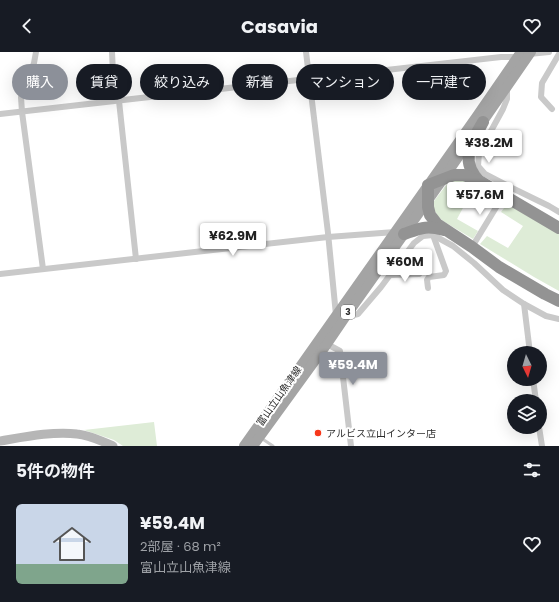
<!DOCTYPE html>
<html lang="ja">
<meta charset="utf-8">
<style>
:root{--surface:#171b24;--page:#20242c;--text:#f1f3f6;--muted:#9ea1a6;--line:#363941;--accent:#8c9099}
body{margin:0;font-family:Poppins,"Noto Sans JP",sans-serif;background:var(--page);color:var(--text);height:100vh;display:flex;flex-direction:column;font-size:15px;white-space:nowrap}
*{box-sizing:border-box;margin:0}
p{font-size:13px;color:var(--muted)}
.icon{flex:none;width:22px;height:22px;fill:none;stroke:currentColor;stroke-width:2;stroke-linecap:round;stroke-linejoin:round}
.map{position:relative;height:394px;overflow:hidden}
.panel{display:flex;flex-direction:column;background:var(--surface);flex:1}
.panel>*{flex:none}
.top-card{position:absolute;left:12px;top:12px;width:535px;height:36px;display:flex;gap:8px}
.needle{width:26px;rotate:175deg}
.tools{position:absolute;left:507px;top:294px;display:grid;gap:8px}
.tools a{display:grid;place-items:center;width:40px;height:40px;border-radius:50%;background:var(--surface);box-shadow:0 4px 16px #0002;font-size:20px}
.price{position:absolute;translate:-50% -34px;padding:0 9px;border-radius:4px;background:#fff;color:#222;font-size:13px;line-height:26px;filter:drop-shadow(0 1px 2px #0008)}
.price::after{content:'';position:absolute;left:50%;top:24px;width:12px;height:9px;margin-left:-6px;background:inherit;clip-path:polygon(0 0,100% 0,50% 100%)}
.price.active{background:var(--accent);color:#fff}
ul{padding:0;list-style:none}
li{display:flex;align-items:center;gap:12px;height:100px;padding:0 16px}
li+li{border-top:1px solid var(--line)}
li span{display:grid;place-items:center;flex:none;width:112px;height:80px;border-radius:6px;color:#555}
li>.icon{margin-inline-start:auto}
span .icon{width:48px;height:48px;fill:#fffc;stroke-width:1}
li b{font-size:17px}
h2{display:flex;justify-content:space-between;align-items:center;height:48px;padding:0 16px;font-size:17px}
.tag{padding:0 14px;border-radius:18px;background:var(--surface);box-shadow:0 4px 16px #0002;font-size:14px;line-height:36px}
.tag.active{background:var(--accent);color:#fff}
header{display:flex;justify-content:space-between;align-items:center;height:52px;padding:0 16px;background:var(--surface);font-size:18px;font-weight:700}
.map>svg:first-child{display:block}
.green{fill:#deecd7}
.lines{fill:none;stroke-linecap:round;stroke-linejoin:round}
.lane{stroke:#c9c9c9;stroke-width:3}
.street{stroke:#c9c9c9;stroke-width:6}
.secondary{stroke:#b6b6b6;stroke-width:9}
.primary{stroke:#a4a4a4;stroke-width:10}
.highway{stroke:#939393;stroke-width:12}
.poi-dot{fill:#f7371a;stroke:#fff;stroke-width:1.5}
.labels{text-anchor:middle;dominant-baseline:central;stroke-width:4;stroke-linejoin:round;paint-order:stroke}
.shield{fill:#fff;stroke:#6b6b6b;stroke-width:1}
.shield-label{font-size:9px;font-weight:bold;fill:#2c2c2c}
.street-label{font-size:10px;fill:#2c2c2c;stroke:#fff}
.poi-label{font-size:10px;fill:#2c2c2c;stroke:#fff;text-anchor:start}
</style>
<header><svg class="icon" aria-label="back" viewBox="0 0 24 24"><path d="M15 5l-7 7 7 7"/></svg>Casavia<svg class="icon" aria-label="heart" viewBox="0 0 24 24"><path d="M12 20l-8-8c-3-5 5-10 8-4 3-6 11-1 8 4z"/></svg></header>
<div class="map">
<svg width="559" height="394" viewBox="0 0 559 394">
<rect width="100%" height="100%" fill="#fff"/>
<g class="green">
<polygon points="460,124 497,144 492,154 471,141 457,167 478,179 473,187 443,169 438,164 431,153 450,128"/>
<polygon points="507,152 559,182 559,239 534,225 480,192 487,184 508,196 523,174 501,160"/>
<polygon points="154,370 157,394 123,394 114,388 84,378"/>
</g>
<g class="lines">
<polyline class="lane" points="261,386 273,394"/>
<g class="street">
<polyline points="36,0 34,11 21,45 22,60 43,217"/>
<polyline points="112,0 113,21 119,49 136,207"/>
<polyline points="306,0 328,181 336,263"/>
<polyline points="529,2 549,0"/>
<polyline points="507,36 507,47 503,57 479,101 478,114 485,122 510,135 549,154 559,160"/>
<polyline points="552,57 541,45 542,31 559,2"/>
<polyline points="0,62 501,5 518,5"/>
<polyline points="472,195 503,144"/>
<polyline points="0,222 328,185 395,180"/>
<polyline points="390,223 419,222"/>
<polyline points="428,236 427,228 429,225 444,223 446,219 433,183"/>
<polyline points="524,252 530,301"/>
<polyline points="346,264 350,264 358,262 381,235 414,191 423,184 433,183 453,194 474,211 503,238 524,252 546,264 559,267"/>
<polyline points="327,292 340,299 351,394"/>
<polyline points="533,327 536,349"/>
<polyline points="539,375 542,394"/>
</g>
<path class="secondary" d="M 0,389 C 24,385 53,379 77,382 C 89,383 102,389 113,394"/>
<g class="primary">
<polyline points="244,394 477,64 521,0"/>
<polyline points="253,394 327,292 346,264 443,127 531,0"/>
</g>
<g class="highway">
<path d="M 480,130 C 459,109 471,92 483,70"/>
<polyline points="559,176 481,130 464,123 454,123 428,133 428,155 430,163 437,172 472,195 499,215 545,242 559,249"/>
<path d="M 404,182 C 421,176 426,173 444,178"/>
</g>
</g>
<circle class="poi-dot" cx="318" cy="381" r="4"/>
<g class="labels">
<rect class="shield" x="341" y="253" width="14" height="14" rx="3"/>
<g class="shield-label">
<text x="348" y="260">3</text>
</g>
<g class="street-label">
<text transform="translate(279 344) rotate(-55)">富山立山魚津線</text>
</g>
<g class="poi-label">
<text x="326" y="381">アルビス立山インター店</text>
</g>
</g>
</svg>
<div class="tools">
<a><svg class="needle" viewBox="-14 -14 28 28"><path d="M0-13l5 13h-10z" fill="#e53935"/><path d="M0 13l5-13h-10z" fill="#9ea1a6"/></svg></a>
<a><svg class="icon" aria-label="layers" viewBox="0 0 24 24"><path d="M12 4l9 5-9 5-9-5zM3 14l9 5 9-5"/></svg></a>
</div>
<b class="price" style="left:489px;top:112px">¥38.2M</b>
<b class="price" style="left:480px;top:164px">¥57.6M</b>
<b class="price" style="left:233px;top:205px">¥62.9M</b>
<b class="price" style="left:405px;top:231px">¥60M</b>
<b class="price active" style="left:353px;top:334px">¥59.4M</b>
<div class="top-card">
<a class="tag active">購入</a>
<a class="tag">賃貸</a>
<a class="tag">絞り込み</a>
<a class="tag">新着</a>
<a class="tag">マンション</a>
<a class="tag">一戸建て</a>
</div>
</div>
<section class="panel">
<h2>5件の物件<svg class="icon" aria-label="filters" viewBox="0 0 24 24"><path d="M4 7h16M4 17h16"/><circle cx="9" cy="7" r="2"/><circle cx="15" cy="17" r="2"/></svg></h2>
<ul>
<li><span style="background:linear-gradient(#c9d6e8 75%,#7fa58c 0)"><svg class="icon" aria-label="home" viewBox="0 0 24 24"><path d="M3 11l9-7 9 7M6 9v11h12V9"/></svg></span><div><b>¥59.4M</b><p>2部屋 · 68 m²</p><p>富山立山魚津線</p></div><svg class="icon" aria-label="heart" viewBox="0 0 24 24"><path d="M12 20l-8-8c-3-5 5-10 8-4 3-6 11-1 8 4z"/></svg></li>
</ul>
</section>
